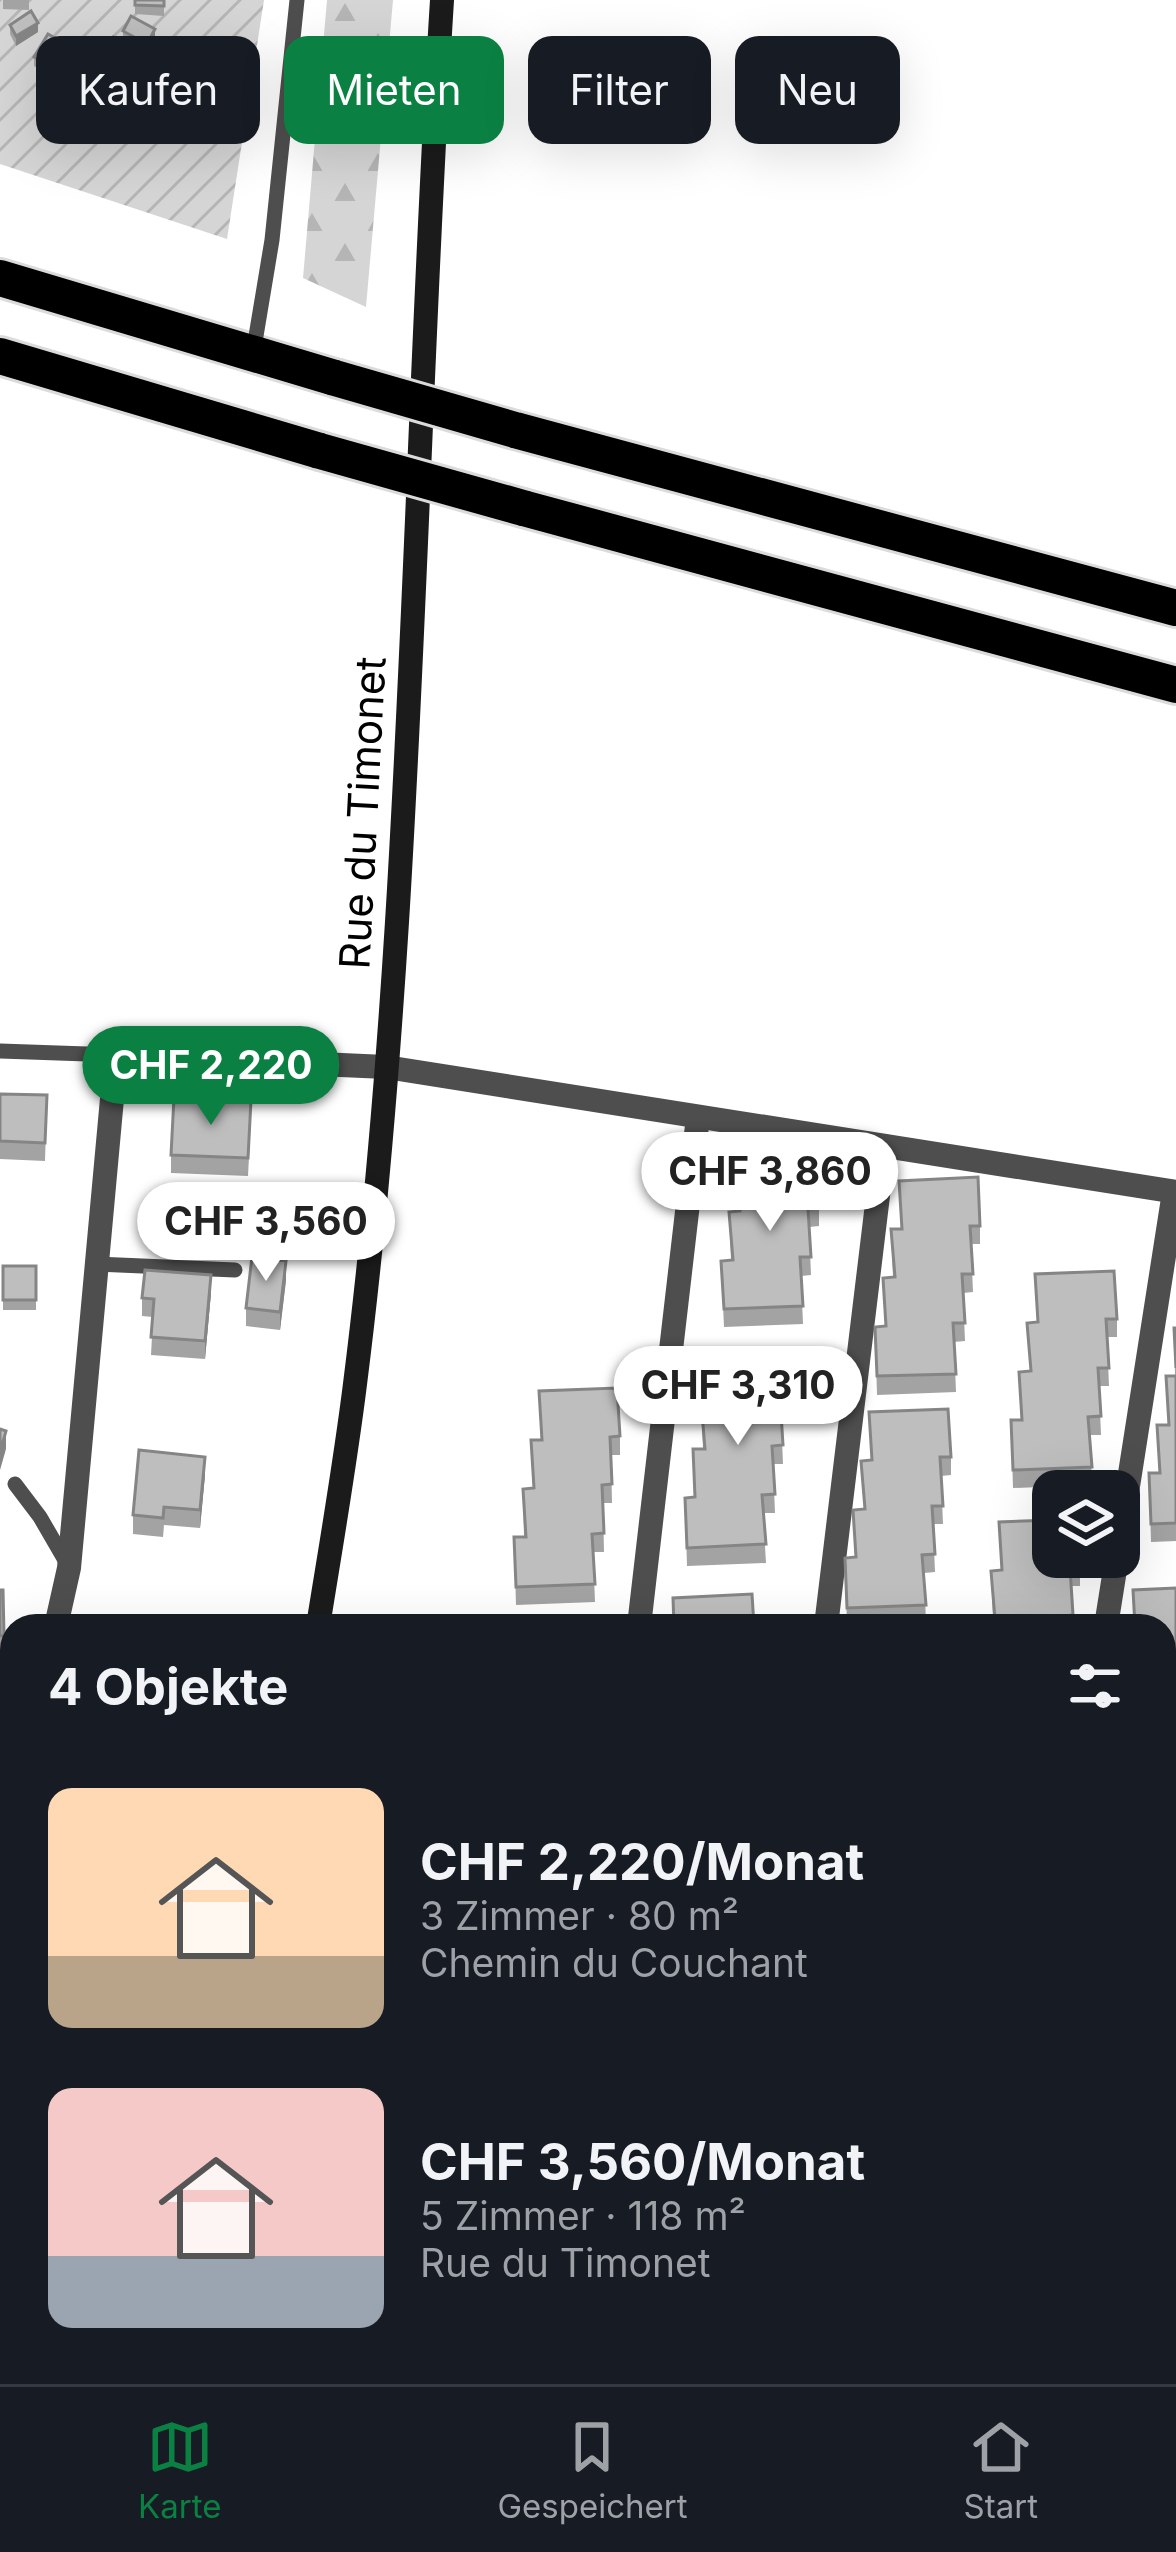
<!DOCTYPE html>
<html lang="de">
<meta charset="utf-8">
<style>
:root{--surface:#171b24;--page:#242831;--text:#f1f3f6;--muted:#9ea1a6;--line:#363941;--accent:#0b8043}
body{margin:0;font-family:Inter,sans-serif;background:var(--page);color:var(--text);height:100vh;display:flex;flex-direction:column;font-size:45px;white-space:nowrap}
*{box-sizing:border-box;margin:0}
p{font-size:39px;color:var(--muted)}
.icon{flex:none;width:66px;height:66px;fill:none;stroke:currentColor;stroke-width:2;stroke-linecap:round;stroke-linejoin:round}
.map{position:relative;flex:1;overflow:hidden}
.panel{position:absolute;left:0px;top:1614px;width:1176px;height:771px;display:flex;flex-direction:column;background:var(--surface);border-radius:36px 36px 0 0;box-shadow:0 12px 48px #0002}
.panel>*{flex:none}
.hud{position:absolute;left:36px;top:36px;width:1104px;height:108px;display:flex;gap:24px}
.tools{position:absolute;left:1032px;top:1470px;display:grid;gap:24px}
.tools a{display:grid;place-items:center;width:108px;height:108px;border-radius:24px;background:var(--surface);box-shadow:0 12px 48px #0002;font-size:60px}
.price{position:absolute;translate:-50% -102px;padding:0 27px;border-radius:42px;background:#fff;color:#222;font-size:39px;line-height:78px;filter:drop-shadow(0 3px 6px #0008)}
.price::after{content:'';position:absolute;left:50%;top:72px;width:36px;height:27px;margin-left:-18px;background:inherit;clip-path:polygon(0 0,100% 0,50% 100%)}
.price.active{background:var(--accent);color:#fff}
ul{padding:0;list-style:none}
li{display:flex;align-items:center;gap:36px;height:300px;padding:0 48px}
li span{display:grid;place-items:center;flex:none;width:336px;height:240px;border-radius:24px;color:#555}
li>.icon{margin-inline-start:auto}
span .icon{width:144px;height:144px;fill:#fffc;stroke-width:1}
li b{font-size:51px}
h2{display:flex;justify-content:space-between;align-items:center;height:144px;padding:0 48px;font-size:51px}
.tag{padding:0 42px;border-radius:24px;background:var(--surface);box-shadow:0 12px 48px #0002;font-size:42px;line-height:108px}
.tag.active{background:var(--accent);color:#fff}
.tabs{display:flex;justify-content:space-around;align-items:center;height:168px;border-top:3px solid var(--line);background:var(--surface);font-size:33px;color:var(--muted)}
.tabs a{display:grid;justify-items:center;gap:6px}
.tabs .active{color:var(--accent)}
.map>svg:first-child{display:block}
.forest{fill:url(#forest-firs)}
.garden{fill:url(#garden-furrows)}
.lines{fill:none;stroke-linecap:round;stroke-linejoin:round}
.highway-casing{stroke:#dbdbdb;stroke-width:42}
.lane{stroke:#4e4e4e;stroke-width:15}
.street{stroke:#4e4e4e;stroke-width:24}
.secondary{stroke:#1b1b1b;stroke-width:24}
.highway{stroke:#000;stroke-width:36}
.highway-bridge-casing{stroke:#dbdbdb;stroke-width:42;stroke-linecap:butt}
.highway-bridge{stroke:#000;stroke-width:36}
.wall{fill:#a3a3a3}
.shaded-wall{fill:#858585}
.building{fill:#bebebe;stroke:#858585;stroke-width:3}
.labels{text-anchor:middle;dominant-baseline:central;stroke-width:10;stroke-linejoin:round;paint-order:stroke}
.street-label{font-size:42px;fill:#000;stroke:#fff}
</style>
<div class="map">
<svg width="1176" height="2384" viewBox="0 0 1176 2384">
<defs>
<pattern id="forest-firs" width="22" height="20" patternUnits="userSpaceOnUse" patternTransform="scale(3)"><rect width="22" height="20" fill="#d5d5d5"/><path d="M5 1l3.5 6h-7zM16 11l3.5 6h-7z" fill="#b5b5b5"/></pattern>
<pattern id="garden-furrows" width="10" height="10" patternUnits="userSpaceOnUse" patternTransform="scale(3)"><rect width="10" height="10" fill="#d5d5d5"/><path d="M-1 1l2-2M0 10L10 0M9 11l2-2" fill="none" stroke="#b5b5b5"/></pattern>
</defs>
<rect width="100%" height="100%" fill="#fff"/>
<g class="forest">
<polygon points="327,0 393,0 366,307 303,278"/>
<polygon points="802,2373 1156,2373 1157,2384 803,2384"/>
</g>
<polygon class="garden" points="0,0 264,0 227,239 0,164"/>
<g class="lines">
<g class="highway-casing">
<g id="highway">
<polyline points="0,278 335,378"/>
<polyline points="0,356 320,451"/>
<polyline points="515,430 1176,608"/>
<polyline points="523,508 1176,685"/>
</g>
</g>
<g class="lane">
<polyline points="253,354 272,240 297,0"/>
<polyline points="0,1051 116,1055"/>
<polyline points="96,1264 235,1270"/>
<polyline points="15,1484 40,1517 69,1567"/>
</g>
<g class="street">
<polyline points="1119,1544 1174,1192"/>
<polyline points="56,1626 69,1568 116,1055 386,1067 1176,1192"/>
<polyline points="639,1626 698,1117"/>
<polyline points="826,1626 884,1146"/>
<polyline points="1106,1626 1117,1557"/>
<polyline points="0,1843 12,1806"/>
<polyline points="1164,1867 1176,1867"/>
<polyline points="454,2384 456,2373"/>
<polyline points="624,2384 627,2373"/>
</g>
<g class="secondary">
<path d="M 318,1626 C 331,1545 345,1465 355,1384 C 413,925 413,461 442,0"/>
<polyline points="182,2384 184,2373"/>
</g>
<use href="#highway" class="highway"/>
<g class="highway-bridge-casing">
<g id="highway-bridge">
<polyline points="335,378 515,430"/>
<polyline points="320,451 523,508"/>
</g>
</g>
<use href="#highway-bridge" class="highway-bridge"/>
</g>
<g class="wall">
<polygon points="3,0 29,0 29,10 3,9"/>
<polygon points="135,0 164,0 164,16 135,14"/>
<polygon points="10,25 38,32 16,46 10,34"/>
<polygon points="123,31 155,39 147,54 123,40"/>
<polygon points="102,43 127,71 116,78 102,53"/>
<polygon points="73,48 92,49 90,85 72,84"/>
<polygon points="62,52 49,75 34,66 34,57"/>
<polygon points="0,1094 47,1095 45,1161 0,1159"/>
<polygon points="251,1118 248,1176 171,1173 171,1155"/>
<polygon points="737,1163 819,1208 819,1226 809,1227 811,1275 801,1276 803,1324 724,1327 721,1261 731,1260 729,1212 739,1212"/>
<polygon points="899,1181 980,1226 980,1244 971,1244 973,1292 963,1293 965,1341 954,1342 956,1392 877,1395 875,1327 885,1326 883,1278 893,1277 891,1229 901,1229"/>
<rect x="3" y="1266" width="33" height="44"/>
<polygon points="1035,1274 1117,1319 1117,1337 1107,1337 1109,1386 1099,1386 1101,1435 1090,1435 1092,1485 1013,1488 1011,1420 1021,1420 1019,1372 1030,1371 1027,1323 1037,1322"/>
<polygon points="286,1280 280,1330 246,1326 246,1308"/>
<polygon points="211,1293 205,1359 151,1355 153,1317 142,1316 142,1298"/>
<polygon points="1174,1328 1176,1328 1176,1541 1151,1542 1149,1473 1159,1473 1157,1425 1168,1425 1166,1376 1175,1376"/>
<polygon points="709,1352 790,1397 790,1415 781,1415 783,1464 773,1464 775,1513 763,1513 766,1563 687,1566 685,1498 694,1497 693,1449 703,1449 701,1401 711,1400"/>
<polygon points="539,1391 620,1436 620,1455 611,1455 612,1503 603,1503 604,1552 593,1552 595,1602 516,1605 514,1537 524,1537 523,1489 533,1488 531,1440 541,1440"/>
<polygon points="869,1412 951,1457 951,1475 941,1476 943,1524 933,1524 935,1572 924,1573 926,1623 847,1626 845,1558 855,1557 853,1510 864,1509 861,1461 871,1460"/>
<polygon points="205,1475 200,1528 164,1525 163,1537 133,1534 133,1515"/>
<polygon points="999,1522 1080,1557 1080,1586 1071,1586 1073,1626 983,1626 993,1619 991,1571 1001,1570"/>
<polygon points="1176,1588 1176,1801 1164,1801 1164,1626 1134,1626 1133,1590"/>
<polygon points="0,1590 3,1590 4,1654 0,1654"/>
<polygon points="12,1939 12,2041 0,2009 0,1944"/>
<polygon points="1164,1951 1176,1951 1176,1993 1166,1994"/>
<polygon points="0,2305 64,2374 55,2384 0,2384"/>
<polygon points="672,2373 751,2373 751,2383 672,2384"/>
</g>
<g class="shaded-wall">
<polygon points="38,23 38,32 16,46 16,36"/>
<polygon points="155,29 155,39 147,54 147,44"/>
<polygon points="62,42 62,52 49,75 49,65"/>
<polygon points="127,62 127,71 116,78 116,68"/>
<polygon points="286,1261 286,1280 280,1330 280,1312"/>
<polygon points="211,1275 211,1293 205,1359 205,1341"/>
<polygon points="6,1431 6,1449 0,1470 0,1452"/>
<polygon points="205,1457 205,1475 200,1528 200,1510"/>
<polygon points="49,2373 64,2374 55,2384 40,2384"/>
</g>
<g class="building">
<polygon points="135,0 164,0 164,6 135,5"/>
<polygon points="31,11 38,23 16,36 10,25"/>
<polygon points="131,16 155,29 147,44 123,31"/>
<polygon points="48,34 62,42 49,65 34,57"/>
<polygon points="113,37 127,62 116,68 102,43"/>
<polygon points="73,48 92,49 90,75 72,74"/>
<polygon points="0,1094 47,1095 45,1143 0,1141"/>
<polygon points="174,1097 251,1100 248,1158 171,1155"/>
<polygon points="816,1160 819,1208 808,1209 811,1257 800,1257 803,1306 724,1309 721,1261 733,1260 729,1212 740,1211 737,1163"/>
<polygon points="978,1177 980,1226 970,1226 973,1274 962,1274 965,1323 953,1323 956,1374 877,1376 875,1327 886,1326 883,1278 895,1277 891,1229 902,1229 899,1181"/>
<polygon points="252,1257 286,1261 280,1312 246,1308"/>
<rect x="3" y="1266" width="33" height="34"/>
<polygon points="145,1270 211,1275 205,1341 151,1337 154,1299 142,1298"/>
<polygon points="1114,1271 1117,1319 1106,1319 1109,1368 1098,1368 1101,1416 1088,1417 1092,1467 1013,1470 1011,1420 1022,1420 1019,1372 1031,1371 1027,1323 1038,1322 1035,1274"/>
<polygon points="1174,1328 1176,1328 1176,1368"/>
<polygon points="788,1348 790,1397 780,1397 783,1445 772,1446 775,1494 762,1495 766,1544 687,1548 685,1498 695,1497 693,1449 705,1449 701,1401 712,1400 709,1352"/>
<polygon points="1166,1376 1176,1376 1176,1523 1151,1524 1149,1473 1160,1473 1157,1425 1169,1425"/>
<polygon points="617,1388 620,1436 610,1437 612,1484 602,1485 604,1533 592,1534 595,1584 516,1587 514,1537 526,1537 523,1489 534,1488 531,1440 542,1440 539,1391"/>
<polygon points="948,1409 951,1457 940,1457 943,1506 932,1506 935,1554 922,1555 926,1605 847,1608 845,1558 856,1557 853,1510 865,1509 861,1461 872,1460 869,1412"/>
<polygon points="0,1429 6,1431 0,1452"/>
<polygon points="139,1450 205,1457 200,1510 164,1507 163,1518 133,1515"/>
<polygon points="1053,1520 1053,1557 1080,1557 1080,1567 1070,1568 1073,1615 1062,1616 1062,1626 983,1626 983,1619 995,1619 991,1571 1002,1570 999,1522"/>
<polygon points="1176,1588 1176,1676 1164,1677 1164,1626 1135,1626 1133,1590"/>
<polygon points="0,1590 3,1590 4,1635 0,1636"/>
<polygon points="752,1594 754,1626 674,1626 673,1598"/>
<polygon points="1176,1676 1176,1725 1164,1725 1164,1677"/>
<rect x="1164" y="1733" width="12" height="50"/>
<polygon points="12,1939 12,2022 0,1990 0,1944"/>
<polygon points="1164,1951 1176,1951 1176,1984 1166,1985"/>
<polygon points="2,2302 12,2311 12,2373 49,2373 40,2384 16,2384 0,2371 0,2305"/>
<rect x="337" y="2373" width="79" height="11"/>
<polygon points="500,2373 579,2373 580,2384 501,2384"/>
</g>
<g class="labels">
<g class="street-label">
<text transform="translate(362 813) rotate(-87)">Rue du Timonet</text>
</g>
</g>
</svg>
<div class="tools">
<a><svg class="icon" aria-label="layers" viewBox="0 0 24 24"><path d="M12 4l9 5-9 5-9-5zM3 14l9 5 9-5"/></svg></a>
</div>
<b class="price active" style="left:211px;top:1128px">CHF 2,220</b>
<b class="price" style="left:770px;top:1234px">CHF 3,860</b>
<b class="price" style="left:266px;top:1284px">CHF 3,560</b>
<b class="price" style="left:738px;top:1448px">CHF 3,310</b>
<div class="hud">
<a class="tag">Kaufen</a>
<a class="tag active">Mieten</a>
<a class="tag">Filter</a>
<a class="tag">Neu</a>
</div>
<section class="panel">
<h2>4 Objekte<svg class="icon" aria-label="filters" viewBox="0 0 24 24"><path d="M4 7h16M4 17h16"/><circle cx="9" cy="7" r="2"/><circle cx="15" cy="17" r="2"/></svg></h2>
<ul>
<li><span style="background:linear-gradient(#ffd9b3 70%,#b9a48a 0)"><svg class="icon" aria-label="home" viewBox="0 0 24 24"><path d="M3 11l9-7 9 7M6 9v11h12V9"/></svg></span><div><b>CHF 2,220/Monat</b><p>3 Zimmer · 80 m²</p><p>Chemin du Couchant</p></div></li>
<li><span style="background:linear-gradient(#f6c9c9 70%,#9aa5b1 0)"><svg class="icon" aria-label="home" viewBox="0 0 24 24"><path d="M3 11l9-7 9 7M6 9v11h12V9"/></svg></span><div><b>CHF 3,560/Monat</b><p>5 Zimmer · 118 m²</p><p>Rue du Timonet</p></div></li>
</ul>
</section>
</div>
<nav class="tabs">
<a class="active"><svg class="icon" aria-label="map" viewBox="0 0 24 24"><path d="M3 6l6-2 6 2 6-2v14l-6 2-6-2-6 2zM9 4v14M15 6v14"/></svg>Karte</a>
<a><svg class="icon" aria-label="saved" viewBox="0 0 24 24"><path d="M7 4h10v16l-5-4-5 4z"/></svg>Gespeichert</a>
<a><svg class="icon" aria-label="home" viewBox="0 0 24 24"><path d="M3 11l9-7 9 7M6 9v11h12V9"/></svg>Start</a>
</nav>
